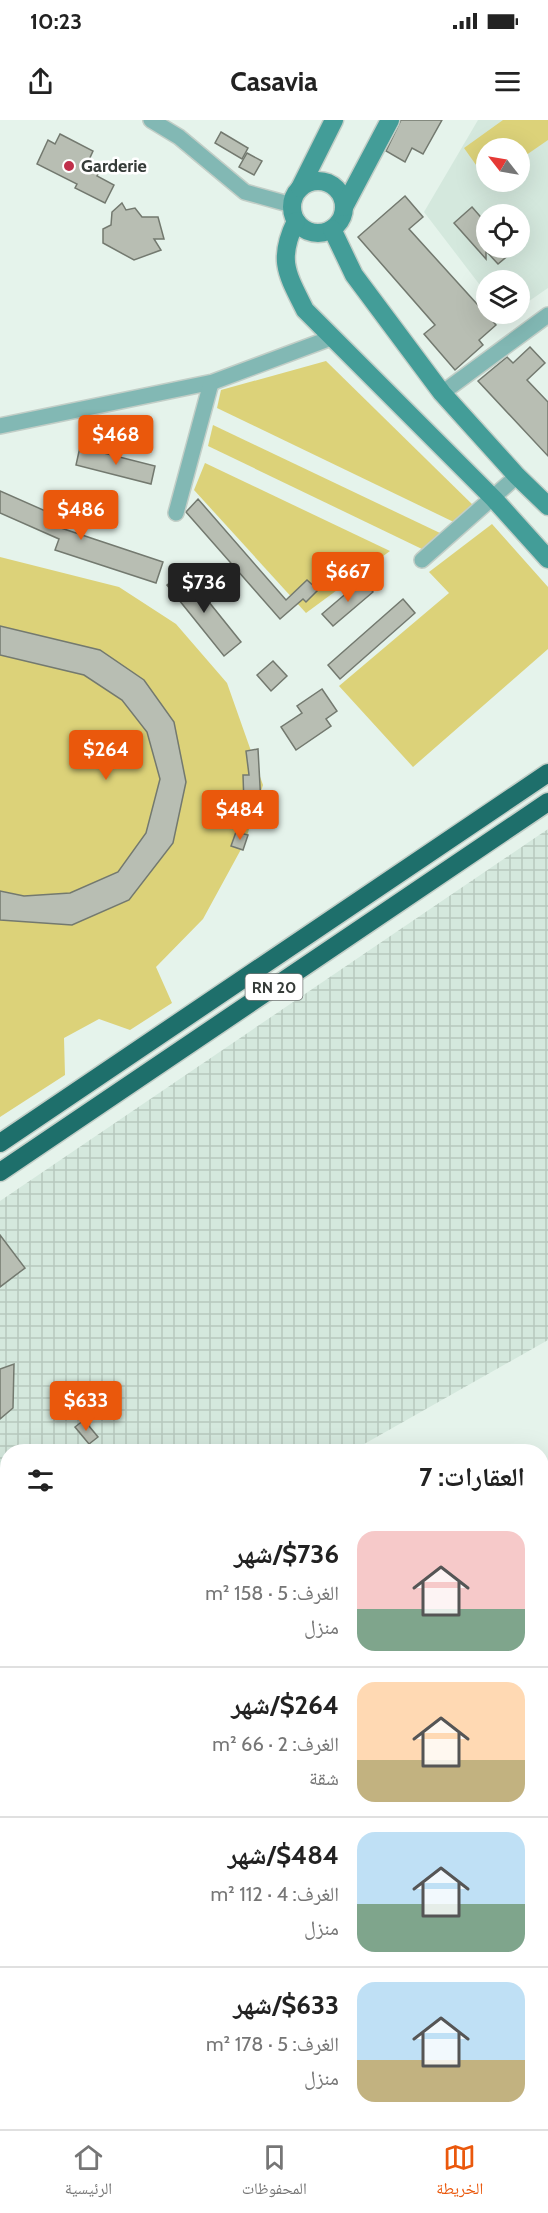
<!DOCTYPE html>
<html lang="ar">
<meta charset="utf-8">
<style>
:root{--surface:#fff;--page:#f6f6f6;--text:#222;--muted:#767676;--line:#e0e0e0;--accent:#ea580c}
body{margin:0;font-family:Cabin,"Noto Naskh Arabic",sans-serif;background:var(--page);color:var(--text);direction:rtl;height:100vh;display:flex;flex-direction:column;font-size:22px;white-space:nowrap}
*{box-sizing:border-box;margin:0}
p{font-size:20px;color:var(--muted)}
.icon{flex:none;width:33px;height:33px;fill:none;stroke:currentColor;stroke-width:2;stroke-linecap:round;stroke-linejoin:round}
.map{position:relative;flex:1;overflow:hidden;direction:ltr}
.panel{position:absolute;left:0px;top:1324px;width:549px;height:686px;display:flex;flex-direction:column;background:var(--surface);border-radius:24px 24px 0 0;box-shadow:0 6px 24px #0002;direction:rtl}
.panel>*{flex:none}
.needle{width:39px;rotate:301deg}
.controls{position:absolute;left:476px;top:18px;display:grid;gap:12px}
.controls a{display:grid;place-items:center;width:54px;height:54px;border-radius:50%;background:var(--surface);box-shadow:0 6px 24px #0002;font-size:30px}
.price{position:absolute;translate:-50% -51px;padding:0 14px;border-radius:6px;background:var(--accent);color:#fff;font-size:20px;line-height:39px;filter:drop-shadow(0 2px 3px #0008)}
.price::after{content:'';position:absolute;left:50%;top:36px;width:18px;height:14px;margin-left:-9px;background:inherit;clip-path:polygon(0 0,100% 0,50% 100%)}
.price.on{background:#222;color:#fff}
ul{padding:0;list-style:none}
li{display:flex;align-items:center;gap:18px;height:150px;padding:0 24px}
li+li{border-top:2px solid var(--line)}
li span{display:grid;place-items:center;flex:none;width:168px;height:120px;border-radius:18px;color:#555}
li>.icon{margin-inline-start:auto}
span .icon{width:72px;height:72px;fill:#fffc;stroke-width:1}
li b{font-size:26px}
h2{display:flex;justify-content:space-between;align-items:center;height:72px;padding:0 24px;font-size:26px}
.status{display:flex;justify-content:space-between;align-items:center;height:42px;padding:0 30px;background:var(--surface);direction:ltr}
.status svg{height:16px;fill:currentColor}
header{display:flex;justify-content:space-between;align-items:center;height:78px;padding:0 24px;background:var(--surface);font-size:27px;font-weight:700}
.tab-bar{display:flex;justify-content:space-around;align-items:center;height:84px;border-top:2px solid var(--line);background:var(--surface);font-size:16px;color:var(--muted)}
.tab-bar a{display:grid;justify-items:center;gap:3px}
.tab-bar .on{color:var(--accent)}
.map>svg:first-child{display:block}
.built{fill:#d4e8dd;fill-rule:evenodd}
.industrial{fill:url(#industrial-grid)}
.green{fill:#dcd279}
.building{fill:#b8beb3;stroke:#73796f;stroke-width:1.5}
.lines{fill:none;stroke-linecap:round;stroke-linejoin:round}
.lane-casing{stroke:#c2cec7;stroke-width:10}
.street-casing{stroke:#c2cec7;stroke-width:18}
.secondary-casing{stroke:#c2cec7;stroke-width:21}
.primary-casing{stroke:#c2cec7;stroke-width:21}
.highway-casing{stroke:#c2cec7;stroke-width:21}
.lane{stroke:#82b8b4;stroke-width:8}
.street{stroke:#82b8b4;stroke-width:15}
.secondary{stroke:#439d98;stroke-width:18}
.primary{stroke:#268580;stroke-width:18}
.highway{stroke:#1e6f6b;stroke-width:18}
.poi-dot{fill:#c0304b;stroke:#fff;stroke-width:2}
.labels{text-anchor:middle;dominant-baseline:central;stroke-width:5;stroke-linejoin:round;paint-order:stroke}
.shield{fill:#fff;stroke:#727674;stroke-width:1.5}
.shield-label{font-size:16px;font-weight:bold;fill:#363c39}
.poi-label{font-size:18px;font-weight:bold;fill:#363c39;stroke:#fff;text-anchor:start}
</style>
<div class="status"><b>10:23</b><svg viewBox="0 0 49 12"><path d="M0 12V9h3v3zM5 12V6h3v6zM10 12V3h3v9zM15 12V0h3v12zM26 1h20v11H26zM47 4h2v5h-2z"/></svg></div>
<header><svg class="icon" aria-label="menu" viewBox="0 0 24 24"><path d="M4 6h16M4 12h16M4 18h16"/></svg>Casavia<svg class="icon" aria-label="share" viewBox="0 0 24 24"><path d="M12 15V3M7 8l5-5 5 5M5 13v7h14v-7"/></svg></header>
<div class="map">
<svg width="548" height="2009" viewBox="0 0 548 2009">
<defs>
<pattern id="industrial-grid" width="8" height="8" patternUnits="userSpaceOnUse" patternTransform="scale(1.5)"><rect width="8" height="8" fill="#d4e8dd"/><path d="M0 4h8M4 0v8" fill="none" stroke="#b7c8be"/></pattern>
</defs>
<rect width="100%" height="100%" fill="#e5f3eb"/>
<g class="built">
<path d="M 478,0 L 548,0 L 548,168 L 519,188 L 519,160 L 486,160 L 486,173 L 424,92 ZM 486,28 L 519,28 L 519,62 L 486,62 ZM 486,94 L 519,94 L 519,128 L 486,128 Z"/>
<polygon points="0,1930 7,1951 8,2002 26,2003 28,2009 0,2009"/>
</g>
<polygon class="industrial" points="548,709 548,1220 350,1332 8,1332 7,1586 3,1580 0,1582 0,1081"/>
<g class="green">
<polygon points="503,0 548,0 548,20 519,40 519,28 486,28 486,59 464,28"/>
<polygon points="326,241 478,390 460,405 217,288 221,270"/>
<polygon points="213,305 440,413 424,430 208,326"/>
<polygon points="205,343 390,431 306,493 194,370"/>
<polygon points="492,404 548,467 548,529 413,647 339,566 449,473 429,452"/>
<polygon points="0,437 119,467 176,504 227,563 263,665 245,722 203,799 156,847 172,883 130,910 99,899 64,918 65,955 0,997"/>
</g>
<g class="building">
<polygon points="401,0 442,0 423,34 412,28 405,42 386,31"/>
<polygon points="221,12 248,28 242,39 215,23"/>
<polygon points="60,14 93,31 88,42 100,49 97,56 114,65 105,83 75,68 77,64 37,44 48,20 55,24"/>
<polygon points="247,33 262,41 254,55 239,47"/>
<polygon points="405,76 423,97 409,109 496,205 479,220 483,225 455,250 424,214 435,205 358,117"/>
<polygon points="122,83 126,90 135,88 142,97 158,97 164,119 154,119 161,130 134,140 103,123 103,109 111,105 112,92"/>
<polygon points="472,87 486,103 486,128 517,128 498,144 486,131 486,139 454,103"/>
<polygon points="530,227 545,243 527,260 548,282 548,336 478,261 507,237 513,243"/>
<polygon points="80,327 155,346 151,364 76,345"/>
<polygon points="0,371 59,397 55,406 163,442 156,463 55,430 59,419 0,393"/>
<polygon points="198,379 286,480 307,460 318,470 306,482 303,479 280,499 186,392"/>
<polygon points="184,451 241,522 224,536 167,465"/>
<polygon points="363,459 373,472 333,506 322,494"/>
<polygon points="403,479 415,493 340,559 328,545"/>
<polygon points="0,506 100,530 144,560 174,602 186,662 173,723 129,780 72,805 0,800 0,771 24,776 70,773 118,752 146,713 160,659 147,612 122,580 84,555 0,535"/>
<polygon points="273,541 287,556 271,571 257,555"/>
<polygon points="322,569 337,591 326,599 331,606 296,630 281,607 302,593 297,586"/>
<polygon points="258,629 261,684 244,684 243,655 249,655 246,631"/>
<polygon points="236,712 248,715 243,730 231,726"/>
<polygon points="0,1115 25,1148 0,1167"/>
<polygon points="14,1244 13,1288 0,1299 0,1249"/>
<polygon points="84,1300 98,1317 89,1324 75,1307"/>
</g>
<g class="lines">
<g class="lane-casing">
<g id="lane">
<polyline points="0,1471 8,1466"/>
<polyline points="523,2002 539,2009"/>
<polyline points="508,2009 510,2002"/>
</g>
</g>
<g class="street-casing">
<g id="street">
<polyline points="151,0 179,17 245,72 292,85"/>
<polyline points="442,273 548,195"/>
<polyline points="0,306 213,262 331,218"/>
<polyline points="176,393 211,263"/>
<polyline points="422,440 517,356"/>
<polyline points="258,2009 276,2002"/>
</g>
</g>
<g class="secondary-casing">
<g id="secondary">
<circle cx="318" cy="87" r="26"/>
<polyline points="300,68 334,0"/>
<polyline points="344,87 390,0"/>
<path d="M 296,101 C 277,140 287,154 305,190 L 494,379 L 548,439"/>
<polyline points="332,109 354,155 442,273 517,356 548,386"/>
<polyline points="542,1719 548,1724"/>
<polyline points="542,1745 548,1748"/>
</g>
</g>
<g class="primary-casing">
<g id="primary">
<polyline points="542,1621 548,1600"/>
<polyline points="414,2009 416,2002"/>
</g>
</g>
<g class="highway-casing">
<g id="highway">
<polyline points="0,1023 548,653"/>
<polyline points="0,1052 548,682"/>
</g>
</g>
<use href="#lane" class="lane"/>
<use href="#street" class="street"/>
<use href="#secondary" class="secondary"/>
<use href="#primary" class="primary"/>
<use href="#highway" class="highway"/>
</g>
<circle class="poi-dot" cx="69" cy="46" r="6"/>
<g class="labels">
<rect class="shield" x="245.5" y="854" width="57" height="26" rx="4.5"/>
<g class="shield-label">
<text x="274" y="867">RN 20</text>
</g>
<g class="poi-label">
<text x="81" y="46">Garderie</text>
</g>
</g>
</svg>
<div class="controls">
<a><svg class="needle" viewBox="-14 -14 28 28"><path d="M0-13l5 13h-10z" fill="#e53935"/><path d="M0 13l5-13h-10z" fill="#767676"/></svg></a>
<a><svg class="icon" aria-label="locate" viewBox="0 0 24 24"><circle cx="12" cy="12" r="6"/><path d="M12 2v4M12 18v4M2 12h4M18 12h4"/></svg></a>
<a><svg class="icon" aria-label="layers" viewBox="0 0 24 24"><path d="M12 4l9 5-9 5-9-5zM3 14l9 5 9-5"/></svg></a>
</div>
<b class="price" style="left:116px;top:346px">$468</b>
<b class="price" style="left:81px;top:421px">$486</b>
<b class="price" style="left:348px;top:483px">$667</b>
<b class="price on" style="left:204px;top:494px">$736</b>
<b class="price" style="left:106px;top:661px">$264</b>
<b class="price" style="left:240px;top:721px">$484</b>
<b class="price" style="left:86px;top:1312px">$633</b>
<section class="panel">
<h2>العقارات: 7<svg class="icon" aria-label="filters" viewBox="0 0 24 24"><path d="M4 7h16M4 17h16"/><circle cx="9" cy="7" r="2"/><circle cx="15" cy="17" r="2"/></svg></h2>
<ul>
<li><span style="background:linear-gradient(#f6c9c9 65%,#7fa58c 0)"><svg class="icon" aria-label="home" viewBox="0 0 24 24"><path d="M3 11l9-7 9 7M6 9v11h12V9"/></svg></span><div><b>$736/شهر</b><p>الغرف: 5 · 158 m²</p><p>منزل</p></div></li>
<li><span style="background:linear-gradient(#ffd9b3 65%,#c2b280 0)"><svg class="icon" aria-label="home" viewBox="0 0 24 24"><path d="M3 11l9-7 9 7M6 9v11h12V9"/></svg></span><div><b>$264/شهر</b><p>الغرف: 2 · 66 m²</p><p>شقة</p></div></li>
<li><span style="background:linear-gradient(#bfe0f5 60%,#7fa58c 0)"><svg class="icon" aria-label="home" viewBox="0 0 24 24"><path d="M3 11l9-7 9 7M6 9v11h12V9"/></svg></span><div><b>$484/شهر</b><p>الغرف: 4 · 112 m²</p><p>منزل</p></div></li>
<li><span style="background:linear-gradient(#bfe0f5 65%,#c2b280 0)"><svg class="icon" aria-label="home" viewBox="0 0 24 24"><path d="M3 11l9-7 9 7M6 9v11h12V9"/></svg></span><div><b>$633/شهر</b><p>الغرف: 5 · 178 m²</p><p>منزل</p></div></li>
</ul>
</section>
</div>
<nav class="tab-bar">
<a class="on"><svg class="icon" aria-label="map" viewBox="0 0 24 24"><path d="M3 6l6-2 6 2 6-2v14l-6 2-6-2-6 2zM9 4v14M15 6v14"/></svg>الخريطة</a>
<a><svg class="icon" aria-label="saved" viewBox="0 0 24 24"><path d="M7 4h10v16l-5-4-5 4z"/></svg>المحفوظات</a>
<a><svg class="icon" aria-label="home" viewBox="0 0 24 24"><path d="M3 11l9-7 9 7M6 9v11h12V9"/></svg>الرئيسية</a>
</nav>
